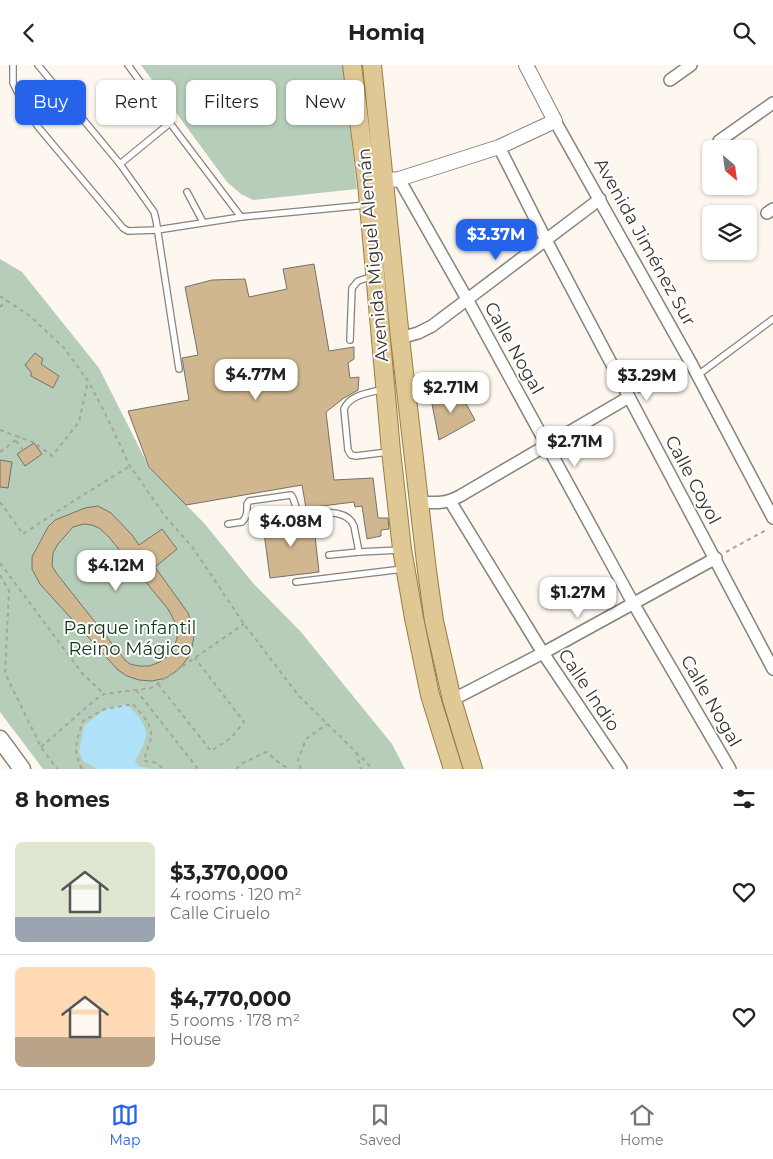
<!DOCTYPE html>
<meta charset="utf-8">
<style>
:root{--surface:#fff;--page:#f2f2f2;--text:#222;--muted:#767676;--line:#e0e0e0;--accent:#2563eb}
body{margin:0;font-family:Montserrat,sans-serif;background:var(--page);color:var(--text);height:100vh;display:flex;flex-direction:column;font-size:19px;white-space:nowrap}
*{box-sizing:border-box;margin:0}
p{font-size:16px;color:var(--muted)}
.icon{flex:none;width:28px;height:28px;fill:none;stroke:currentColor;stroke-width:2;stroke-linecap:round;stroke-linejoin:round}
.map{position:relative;height:704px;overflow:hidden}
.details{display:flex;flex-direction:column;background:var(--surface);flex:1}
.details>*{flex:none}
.banner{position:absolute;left:15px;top:15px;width:500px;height:45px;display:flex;gap:10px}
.needle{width:32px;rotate:151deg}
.fabs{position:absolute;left:702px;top:75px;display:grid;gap:10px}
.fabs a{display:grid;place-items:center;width:55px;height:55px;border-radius:8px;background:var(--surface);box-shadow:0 1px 4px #0004;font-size:25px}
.price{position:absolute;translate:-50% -42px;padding:0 11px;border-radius:10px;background:#fff;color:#222;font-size:16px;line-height:32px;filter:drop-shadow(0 1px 2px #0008)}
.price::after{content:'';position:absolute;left:50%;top:30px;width:15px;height:11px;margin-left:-8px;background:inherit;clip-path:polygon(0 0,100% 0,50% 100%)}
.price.current{background:var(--accent);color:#fff}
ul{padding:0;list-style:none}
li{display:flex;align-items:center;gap:15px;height:125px;padding:0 15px}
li+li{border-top:1px solid var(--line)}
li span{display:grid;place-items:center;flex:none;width:140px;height:100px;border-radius:8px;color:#555}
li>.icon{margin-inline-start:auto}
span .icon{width:60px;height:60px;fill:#fffc;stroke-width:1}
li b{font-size:21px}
h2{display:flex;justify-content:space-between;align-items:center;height:60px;padding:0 15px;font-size:21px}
.tag{padding:0 18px;border-radius:8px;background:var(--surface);box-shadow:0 1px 4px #0004;font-size:18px;line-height:45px}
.tag.current{background:var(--accent);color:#fff}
header{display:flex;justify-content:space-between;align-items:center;height:65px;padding:0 15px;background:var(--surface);font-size:22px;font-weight:700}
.menu{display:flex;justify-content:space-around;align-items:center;height:70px;border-top:1px solid var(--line);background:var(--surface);font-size:14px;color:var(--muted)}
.menu a{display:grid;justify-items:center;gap:2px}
.menu .current{color:var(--accent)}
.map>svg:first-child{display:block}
.green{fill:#b6ceb9}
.water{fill:#b0e3f9}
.building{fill:#d0b78f;stroke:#76716a;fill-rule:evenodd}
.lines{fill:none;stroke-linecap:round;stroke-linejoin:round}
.service-casing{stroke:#87827a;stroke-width:8}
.minor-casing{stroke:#87827a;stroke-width:14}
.tertiary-casing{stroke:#87827a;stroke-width:16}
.secondary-casing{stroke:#87827a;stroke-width:19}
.primary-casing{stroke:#987c44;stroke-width:20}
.path{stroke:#a8a39d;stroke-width:2;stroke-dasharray:4 4;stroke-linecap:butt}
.service{stroke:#fff;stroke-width:5.5}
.minor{stroke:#fff;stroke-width:11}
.tertiary{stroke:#fff;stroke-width:14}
.secondary{stroke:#fff;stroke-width:16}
.primary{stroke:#e0c895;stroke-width:18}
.labels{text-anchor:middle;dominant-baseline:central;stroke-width:4;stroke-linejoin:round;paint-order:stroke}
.street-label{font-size:18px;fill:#373431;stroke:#fff}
.park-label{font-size:18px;fill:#0e3818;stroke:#fff}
</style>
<header><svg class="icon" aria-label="back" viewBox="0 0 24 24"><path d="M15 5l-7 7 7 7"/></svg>Homiq<svg class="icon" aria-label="search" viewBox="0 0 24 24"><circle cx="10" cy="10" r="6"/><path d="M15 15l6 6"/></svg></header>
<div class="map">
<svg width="773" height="704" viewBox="0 0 773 704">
<rect width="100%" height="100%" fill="#fdf7ef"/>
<g class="green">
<polygon points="141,0 343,0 357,124 253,135 241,129 227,117"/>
<polygon points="0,194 22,207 99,303 149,402 204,458 253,518 301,567 392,679 405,704 43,704 0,647"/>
</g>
<path class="water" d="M 126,639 C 134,646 146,658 146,669 C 146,678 139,688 135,696 L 138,701 L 151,704 L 98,704 L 84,697 L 79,687 L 84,661 L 105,644 Z"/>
<g class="building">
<polygon points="314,199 329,286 354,282 354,294 348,298 350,313 359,312 358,325 344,333 326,347 334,415 373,413 378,453 388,453 389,464 381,465 381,471 367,474 362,441 355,442 354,437 306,443 302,420 186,440 149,402 128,346 189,335 182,293 198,290 185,222 212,215 245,214 249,232 287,224 283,204"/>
<polygon points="35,288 43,294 41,299 59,311 53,323 31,311 31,307 25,300"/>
<polygon points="458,324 475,355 439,375 432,339"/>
<polygon points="34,378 42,389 25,401 17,389"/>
<polygon points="0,395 12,397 8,423 0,422"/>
<path d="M 98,441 L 111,448 L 132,470 L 139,480 L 162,464 L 177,484 L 155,502 L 188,548 L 192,559 L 194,571 L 192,582 L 189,591 L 184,598 L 178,605 L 166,613 L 152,616 L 139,615 L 127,611 L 118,605 L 40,519 L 32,504 L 32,492 L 48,462 L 55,455 L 85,443 ZM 84,459 L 92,460 L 99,463 L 108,471 L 168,544 L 177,561 L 177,574 L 173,583 L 169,590 L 160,597 L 149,601 L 139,601 L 130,599 L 125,595 L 57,509 L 52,501 L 53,488 L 58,479 L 73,462 Z"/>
<polygon points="313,453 319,507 270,513 263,460"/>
</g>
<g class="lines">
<g class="service-casing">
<g id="service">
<polyline points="13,0 13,18 25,42 39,63 123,163 128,166 157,165 241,152"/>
<polyline points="38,0 120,99 154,147 156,155 179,304"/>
<polyline points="128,0 170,58 241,152 366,140"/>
<polyline points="120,99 170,58"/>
<polyline points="187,127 203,157"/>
<polyline points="350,275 352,223 358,216 373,211"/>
<polyline points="698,310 773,254"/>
<path d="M 384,324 C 370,328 350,329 344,344 L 348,385 L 351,390 L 356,391 L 388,387"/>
<path d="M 228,459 L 242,457 C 248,451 247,446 247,439 L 249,436 L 291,430 C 295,434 295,444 299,448 C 303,450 311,448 315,448 C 328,447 348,446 354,461 L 359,487 L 400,485"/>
<polyline points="329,490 359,487"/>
<polyline points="296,517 403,504"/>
</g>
</g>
<g class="minor-casing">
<g id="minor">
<polyline points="670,15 691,0"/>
<polyline points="555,56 691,298 773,453"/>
<polyline points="719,76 773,38"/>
<polyline points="499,82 546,175 773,604"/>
<polyline points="399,114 467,234 633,538 730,704"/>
<polyline points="767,148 773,144"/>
<polyline points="400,273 418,268 432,261 600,134"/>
<polyline points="450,436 543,588 621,704"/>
<path d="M 419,437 C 436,438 445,439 460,431 L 629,332"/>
<polyline points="452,635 543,588 716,493"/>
</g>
</g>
<g class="tertiary-casing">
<polyline id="tertiary" points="375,117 399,114 499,82 555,56 526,0"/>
</g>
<g class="secondary-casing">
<polyline id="secondary" points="0,674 22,704"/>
</g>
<g class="primary-casing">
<g id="primary">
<polyline points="352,0 367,118 391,386 402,484 414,553 430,630 453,704"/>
<polyline points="372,0 400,273 427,506 434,556 452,635 473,704"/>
</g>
</g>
<g class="path">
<polyline points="0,231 30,251 64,283 88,316 103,344 130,401 165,451 193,483 244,559 298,630 373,704"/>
<polyline points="0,242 7,235"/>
<polyline points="638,328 682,303"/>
<polyline points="0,365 35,378 52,391 79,357 88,316"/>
<polyline points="16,376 23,385"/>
<polyline points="0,387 20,372"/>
<polyline points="0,437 23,469 75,435 130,401"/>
<polyline points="726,487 768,464"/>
<polyline points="0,498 82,608 104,629"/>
<polyline points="0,510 9,526 5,608 41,682 57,704"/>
<polyline points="158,619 211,686 231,673 244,657 195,593"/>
<polyline points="136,625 198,704"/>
<polyline points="41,682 95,635 104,629 151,623 244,559"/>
<polyline points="356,687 361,704"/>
<path d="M 82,704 C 72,685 77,675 83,656 L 105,644 L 133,639 L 148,657 L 152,671 L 147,685 L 144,696 L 154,697 L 164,704"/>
<polyline points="236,704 243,698 266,687 282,700 290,704"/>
<polyline points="301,704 298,695 306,674 327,659"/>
</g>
<use href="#service" class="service"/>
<use href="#minor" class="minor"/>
<use href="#tertiary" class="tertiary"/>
<use href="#secondary" class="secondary"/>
<use href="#primary" class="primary"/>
</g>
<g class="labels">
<g class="street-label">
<text transform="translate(645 177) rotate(61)">Avenida Jiménez Sur</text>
<text transform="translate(373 190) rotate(-95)">Avenida Miguel Alemán</text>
<text transform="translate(514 283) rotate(61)">Calle Nogal</text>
<text transform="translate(693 415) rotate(62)">Calle Coyol</text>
<text transform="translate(589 625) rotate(56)">Calle Indio</text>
<text transform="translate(711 636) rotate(60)">Calle Nogal</text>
</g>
<g class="park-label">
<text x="130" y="563">Parque infantil<tspan x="130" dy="21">Reino Mágico</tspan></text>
</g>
</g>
</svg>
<div class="fabs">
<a><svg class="needle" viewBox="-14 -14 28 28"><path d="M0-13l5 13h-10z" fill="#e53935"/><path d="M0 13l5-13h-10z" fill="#767676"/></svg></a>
<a><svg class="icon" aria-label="layers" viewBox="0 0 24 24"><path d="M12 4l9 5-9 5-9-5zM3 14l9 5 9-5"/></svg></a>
</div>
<b class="price current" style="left:496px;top:196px">$3.37M</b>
<b class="price" style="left:256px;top:336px">$4.77M</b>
<b class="price" style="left:647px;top:337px">$3.29M</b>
<b class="price" style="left:451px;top:349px">$2.71M</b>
<b class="price" style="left:575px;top:403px">$2.71M</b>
<b class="price" style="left:291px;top:483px">$4.08M</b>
<b class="price" style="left:116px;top:527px">$4.12M</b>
<b class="price" style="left:578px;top:554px">$1.27M</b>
<div class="banner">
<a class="tag current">Buy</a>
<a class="tag">Rent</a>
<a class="tag">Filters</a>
<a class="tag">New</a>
</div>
</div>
<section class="details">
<h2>8 homes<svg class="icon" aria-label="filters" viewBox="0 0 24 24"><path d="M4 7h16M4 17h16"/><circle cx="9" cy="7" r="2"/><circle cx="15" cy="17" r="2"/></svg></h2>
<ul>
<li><span style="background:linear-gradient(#dfe7d0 75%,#9aa5b1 0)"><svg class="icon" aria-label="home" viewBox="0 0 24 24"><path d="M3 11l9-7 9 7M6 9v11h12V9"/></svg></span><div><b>$3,370,000</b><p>4 rooms · 120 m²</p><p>Calle Ciruelo</p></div><svg class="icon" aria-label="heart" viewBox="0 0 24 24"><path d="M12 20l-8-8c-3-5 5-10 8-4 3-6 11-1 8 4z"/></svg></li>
<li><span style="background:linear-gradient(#ffd9b3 70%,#b9a48a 0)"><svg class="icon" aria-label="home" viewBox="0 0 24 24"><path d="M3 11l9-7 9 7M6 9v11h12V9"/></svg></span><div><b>$4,770,000</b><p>5 rooms · 178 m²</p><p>House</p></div><svg class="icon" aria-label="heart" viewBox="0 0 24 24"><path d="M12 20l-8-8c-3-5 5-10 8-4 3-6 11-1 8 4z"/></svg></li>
</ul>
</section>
<nav class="menu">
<a class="current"><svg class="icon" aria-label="map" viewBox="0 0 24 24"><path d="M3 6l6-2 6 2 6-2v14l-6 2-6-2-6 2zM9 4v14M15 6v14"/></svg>Map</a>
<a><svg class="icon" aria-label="saved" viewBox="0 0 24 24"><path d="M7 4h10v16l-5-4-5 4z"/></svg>Saved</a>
<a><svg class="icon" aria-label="home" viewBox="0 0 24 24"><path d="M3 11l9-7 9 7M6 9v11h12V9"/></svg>Home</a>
</nav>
